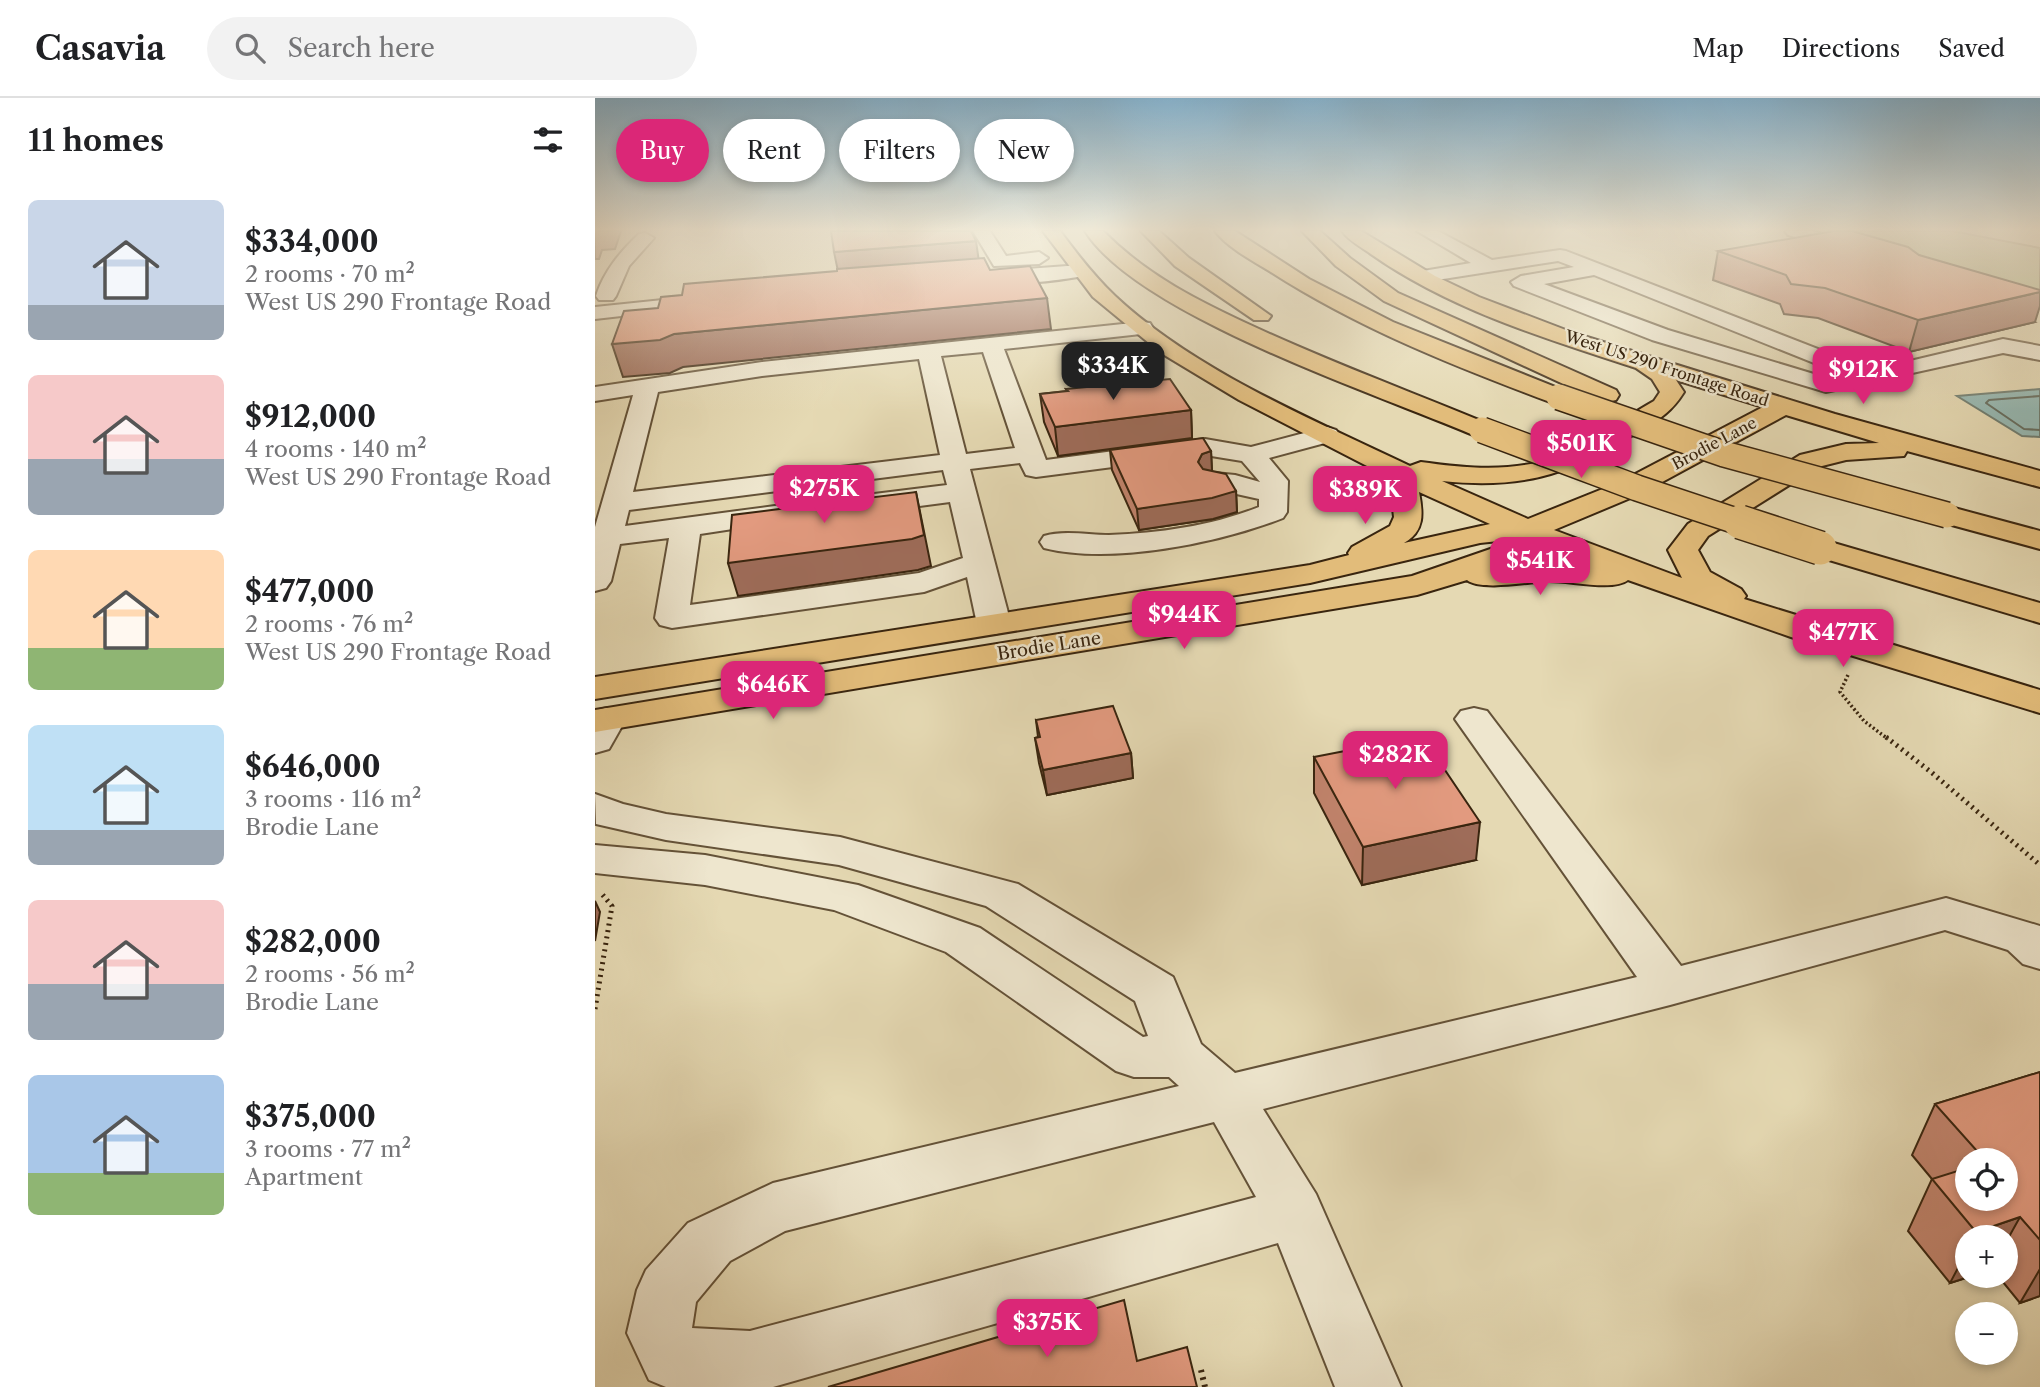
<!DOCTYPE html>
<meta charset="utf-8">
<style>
:root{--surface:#fff;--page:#f2f2f2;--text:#202124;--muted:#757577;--line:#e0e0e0;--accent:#db2777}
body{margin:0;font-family:"Libre Caslon Text",serif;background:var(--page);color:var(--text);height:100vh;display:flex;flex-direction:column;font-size:26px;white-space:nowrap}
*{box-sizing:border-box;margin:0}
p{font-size:23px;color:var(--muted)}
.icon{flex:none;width:38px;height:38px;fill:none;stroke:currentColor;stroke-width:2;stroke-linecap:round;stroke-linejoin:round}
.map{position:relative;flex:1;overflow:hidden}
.sheet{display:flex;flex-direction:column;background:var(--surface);width:595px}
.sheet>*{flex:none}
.hud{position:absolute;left:21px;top:21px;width:665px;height:63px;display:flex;gap:14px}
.controls{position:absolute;left:1360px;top:1050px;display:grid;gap:14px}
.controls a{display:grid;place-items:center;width:63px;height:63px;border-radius:50%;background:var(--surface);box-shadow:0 4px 10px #0003;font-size:35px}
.price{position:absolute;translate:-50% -60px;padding:0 16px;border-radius:14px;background:var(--accent);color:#fff;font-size:23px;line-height:46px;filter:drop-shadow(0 2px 4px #0008)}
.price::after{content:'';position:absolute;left:50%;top:42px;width:21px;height:16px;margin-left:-10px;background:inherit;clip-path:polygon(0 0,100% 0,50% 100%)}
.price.current{background:#222;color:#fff}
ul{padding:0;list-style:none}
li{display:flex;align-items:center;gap:21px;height:175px;padding:0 28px}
li span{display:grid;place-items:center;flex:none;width:196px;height:140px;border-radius:10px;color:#555}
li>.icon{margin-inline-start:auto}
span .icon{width:84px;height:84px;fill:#fffc;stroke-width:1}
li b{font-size:30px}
h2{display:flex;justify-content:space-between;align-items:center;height:84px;padding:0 28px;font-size:30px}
.pill{padding:0 24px;border-radius:32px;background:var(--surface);box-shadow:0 4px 10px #0003;font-size:24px;line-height:63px}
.pill.current{background:var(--accent);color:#fff}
header{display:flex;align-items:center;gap:42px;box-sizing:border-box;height:98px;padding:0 35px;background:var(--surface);border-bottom:2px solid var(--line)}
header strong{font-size:33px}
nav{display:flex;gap:38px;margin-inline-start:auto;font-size:24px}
.search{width:490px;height:63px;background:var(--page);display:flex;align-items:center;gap:18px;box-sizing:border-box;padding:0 24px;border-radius:38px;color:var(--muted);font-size:26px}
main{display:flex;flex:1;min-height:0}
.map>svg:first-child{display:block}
.green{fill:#b7be8a;stroke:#78724c;stroke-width:2}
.water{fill:#97b9b3;stroke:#717e71;stroke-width:2}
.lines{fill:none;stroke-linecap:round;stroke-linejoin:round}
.shore{stroke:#686f61;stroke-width:2}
.minor-casing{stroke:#645238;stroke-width:4}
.major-casing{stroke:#39250f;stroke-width:4}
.highway-casing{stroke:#39250f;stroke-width:4}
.path-far2{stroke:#39250f;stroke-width:3.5;stroke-dasharray:2 2.5;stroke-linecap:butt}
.path-far1{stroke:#39250f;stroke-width:5;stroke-dasharray:2 4.5;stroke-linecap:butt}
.path{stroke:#39250f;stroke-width:6;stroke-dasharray:2.5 5;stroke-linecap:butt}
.minor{fill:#eee6ce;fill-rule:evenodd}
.major{fill:#e2bc7a;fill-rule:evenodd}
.highway{fill:#e2bc7a;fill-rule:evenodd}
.highway-bridge-far1-casing{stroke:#39250f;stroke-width:28;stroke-linecap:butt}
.highway-bridge-casing{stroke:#39250f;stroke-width:36;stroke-linecap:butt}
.highway-bridge-far1{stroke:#e2bc7a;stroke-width:25}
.highway-bridge{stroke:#e2bc7a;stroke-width:33}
.wall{fill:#c2846d;stroke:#39250f;stroke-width:2;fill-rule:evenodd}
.shaded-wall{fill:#9e6c59;stroke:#39250f;stroke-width:2}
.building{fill:#e29a7f;stroke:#39250f;stroke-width:2}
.labels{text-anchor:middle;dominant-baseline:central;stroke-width:5;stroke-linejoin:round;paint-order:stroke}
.far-street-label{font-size:16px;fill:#39250f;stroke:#eee6ce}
.street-label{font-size:18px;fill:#39250f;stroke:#eee6ce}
</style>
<header>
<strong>Casavia</strong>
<div class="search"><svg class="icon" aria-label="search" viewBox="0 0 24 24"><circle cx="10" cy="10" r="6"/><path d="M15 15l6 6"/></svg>Search here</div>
<nav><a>Map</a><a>Directions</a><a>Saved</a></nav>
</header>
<main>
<section class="sheet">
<h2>11 homes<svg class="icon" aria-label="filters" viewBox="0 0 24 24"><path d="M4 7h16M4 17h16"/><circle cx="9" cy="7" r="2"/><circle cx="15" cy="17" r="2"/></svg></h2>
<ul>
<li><span style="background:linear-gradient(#c9d6e8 75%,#9aa5b1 0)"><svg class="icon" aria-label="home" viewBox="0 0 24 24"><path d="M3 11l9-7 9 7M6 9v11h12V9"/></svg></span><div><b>$334,000</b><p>2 rooms · 70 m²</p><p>West US 290 Frontage Road</p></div></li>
<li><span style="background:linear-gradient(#f6c9c9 60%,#9aa5b1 0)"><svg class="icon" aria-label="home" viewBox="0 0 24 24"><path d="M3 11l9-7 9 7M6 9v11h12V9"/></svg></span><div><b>$912,000</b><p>4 rooms · 140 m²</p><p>West US 290 Frontage Road</p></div></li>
<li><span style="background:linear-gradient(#ffd9b3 70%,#8fb573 0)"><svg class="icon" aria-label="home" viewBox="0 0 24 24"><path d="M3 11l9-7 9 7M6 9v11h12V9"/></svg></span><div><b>$477,000</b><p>2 rooms · 76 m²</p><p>West US 290 Frontage Road</p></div></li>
<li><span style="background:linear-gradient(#bfe0f5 75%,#9aa5b1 0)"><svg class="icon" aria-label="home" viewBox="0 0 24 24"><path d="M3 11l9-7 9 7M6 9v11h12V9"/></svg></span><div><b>$646,000</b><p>3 rooms · 116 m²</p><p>Brodie Lane</p></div></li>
<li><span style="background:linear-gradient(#f6c9c9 60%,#9aa5b1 0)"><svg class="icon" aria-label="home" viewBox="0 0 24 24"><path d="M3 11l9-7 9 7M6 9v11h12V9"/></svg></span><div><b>$282,000</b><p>2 rooms · 56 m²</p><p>Brodie Lane</p></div></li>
<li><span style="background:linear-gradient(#a9c7e8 70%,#8fb573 0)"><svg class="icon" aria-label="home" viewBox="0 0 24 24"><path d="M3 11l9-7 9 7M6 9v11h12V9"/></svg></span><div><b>$375,000</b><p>3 rooms · 77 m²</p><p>Apartment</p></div></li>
</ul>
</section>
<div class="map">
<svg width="1445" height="1289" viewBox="0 0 1445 1289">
<rect width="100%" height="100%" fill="#e5d9b3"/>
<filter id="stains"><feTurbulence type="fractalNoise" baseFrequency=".00286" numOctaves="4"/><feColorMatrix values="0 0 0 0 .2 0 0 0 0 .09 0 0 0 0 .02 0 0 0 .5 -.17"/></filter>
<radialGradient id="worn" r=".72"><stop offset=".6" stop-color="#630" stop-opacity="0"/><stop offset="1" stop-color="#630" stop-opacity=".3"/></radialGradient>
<polygon class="green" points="1238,133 1357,133 1445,150 1445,195 1230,136"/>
<polygon class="water" points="1445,291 1445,339 1427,338 1362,298"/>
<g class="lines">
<polyline class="shore" points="1445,298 1394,302 1391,305 1429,331 1445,332"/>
<g class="minor-casing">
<g id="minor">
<polygon points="378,133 395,133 411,158 444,154 453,160 444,166 399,168"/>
<path d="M 822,133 L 843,133 L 897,162 L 965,152 L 971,153 L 1277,272 L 1408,241 L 1445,248 L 1445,262 L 1408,255 L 1231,294 L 1057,242 L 919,188 L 916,184 L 926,178 L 979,169 L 963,163 L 829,184 L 822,182 L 819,178 L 822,174 L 876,165 ZM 999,177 L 1249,277 L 1232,280 L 1073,232 L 949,186 Z"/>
<polygon points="1190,133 1217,133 1269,147 1272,151 1263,156 1193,137"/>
<path d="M 50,135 L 59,140 L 34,168 L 21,198 L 18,202 L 4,202 L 1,198 C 9,173 25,154 44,136 Z"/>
<path d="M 486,167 L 495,173 L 493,177 C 475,181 390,193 379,180 L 389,174 Z"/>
<polygon points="116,197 123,199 126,203 123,207 0,221 0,209"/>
<path d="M 547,224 L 555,225 L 558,230 L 555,235 L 409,251 L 451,362 L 610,341 L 656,349 L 732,329 L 741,332 L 745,337 L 741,342 L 674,360 L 693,383 L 692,414 L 688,420 C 624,445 517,467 449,450 L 445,444 L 449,438 C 470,432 493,437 514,437 C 565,435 616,428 664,409 L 664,401 L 610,389 L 606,383 L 610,377 L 620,375 L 640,377 L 665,384 L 647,363 L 610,357 L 441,379 L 431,377 L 425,365 L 375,371 L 416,526 L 411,533 L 399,536 L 387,533 L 382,526 L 372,479 L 329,494 L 77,530 L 65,527 L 60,520 L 74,440 L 25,446 L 16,483 L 11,490 L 0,493 L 0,429 L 38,297 L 0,303 L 0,289 L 167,264 ZM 388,254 L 420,350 L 371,356 L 346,258 ZM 324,261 L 345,357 L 38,394 L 63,294 L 167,278 ZM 348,372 L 352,387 L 271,397 L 261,400 L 257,406 L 261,412 L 271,415 L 355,404 L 368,460 L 324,475 L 95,507 L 105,436 L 197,422 L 202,416 L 197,410 L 187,407 L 30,428 L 34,412 Z"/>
<polygon points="12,610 25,613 31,621 14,651 0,655 0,613"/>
<path d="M 879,610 L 892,613 L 1086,868 L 1351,800 L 1445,828 L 1445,871 L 1428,866 L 1413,852 L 1350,832 L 1075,907 L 668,1011 L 721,1096 L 806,1289 L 740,1289 L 683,1145 L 178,1289 L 71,1289 L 54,1282 L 32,1235 L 42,1192 L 51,1172 L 93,1125 L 178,1085 L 584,988 L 574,979 L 539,979 L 521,973 L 351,854 L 239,812 L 110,787 L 0,775 L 0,747 L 110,757 L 263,787 L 385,830 L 548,939 L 553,938 L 540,903 L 391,808 L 244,767 L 71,742 L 1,726 L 0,696 L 28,706 L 71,716 L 245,739 L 423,786 L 578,879 L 606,946 L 640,975 L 1042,879 L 860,621 L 866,613 ZM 619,1024 L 661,1099 L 155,1233 L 97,1230 L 101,1204 L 135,1163 L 190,1133 Z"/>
</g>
</g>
<g class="major-casing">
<path id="major" d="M 448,133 L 465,133 C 482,156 499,178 520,198 C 600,273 717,321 815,368 L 826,364 C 869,370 918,375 960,359 C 995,345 1027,321 1059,303 L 1065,294 L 1057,281 L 1041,270 C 951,241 854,211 776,156 C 766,149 753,142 747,133 L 766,133 L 840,178 L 884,199 L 976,234 L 1240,316 L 1445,373 L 1445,389 L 1312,353 L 1309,358 L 1251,362 L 1223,369 L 1113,438 L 1103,452 L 1115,474 L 1146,491 L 1151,498 L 1149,501 L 1445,592 L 1445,615 L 1196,539 L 1033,482 C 1017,494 973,482 952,483 C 934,484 885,493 872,482 L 822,497 L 0,634 L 0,612 L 817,478 L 910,446 L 913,442 L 885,445 L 715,485 L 0,601 L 0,579 L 715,467 L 754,457 L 753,455 L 757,449 L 795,428 L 799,419 L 796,394 L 772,368 L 644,302 L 566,255 L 498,199 ZM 1081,282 L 1168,309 L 1025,384 L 933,421 L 847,383 C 924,391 972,378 1036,338 C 1060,323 1074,318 1089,294 ZM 1191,317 L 1284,345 L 1251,346 L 1205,357 L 1093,426 L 1073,452 L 1087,480 L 959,432 L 1045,396 ZM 824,394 L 895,426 L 809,445 C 830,433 828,415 824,394 ZM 940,446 L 991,466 L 956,464 L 911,467 L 932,458 Z"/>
</g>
<g class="highway-casing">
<g id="highway">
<path d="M 490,133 L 508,133 C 552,178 607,205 664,231 C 740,266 819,295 896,327 L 900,332 L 896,337 L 887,340 L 878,337 C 782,296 543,217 490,133 Z"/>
<polygon points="546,133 564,133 594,160 676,218 673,222 659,222 580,168"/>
<path d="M 620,133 L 640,133 L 714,181 L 798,224 L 973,294 L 976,299 L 973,304 L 964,306 L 955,304 C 859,268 763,230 676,174 C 658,163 633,150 620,133 Z"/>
<polygon points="707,133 725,133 755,160 803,195 1021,292 1024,297 1021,302 1012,304 1003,302 789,203 741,168"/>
<polygon points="1352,408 1445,433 1445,451 1342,423 1337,417 1342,411"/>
<polygon points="1225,441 1445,505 1445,525 1214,456 1210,450 1214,444"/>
</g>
</g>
<polyline class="path-far2" points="1253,577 1245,594 1269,623 1293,641"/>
<g class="path-far1">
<polyline points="1291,639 1336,674 1445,767"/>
<polyline points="0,911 17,808 7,796"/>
</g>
<polyline class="path" points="606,1272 610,1289"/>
<use href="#minor" class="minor"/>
<use href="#major" class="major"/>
<use href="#highway" class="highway"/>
<g class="highway-bridge-far1-casing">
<g id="highway-bridge-far1">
<polyline points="964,299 1129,356 1352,417"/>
<polyline points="887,332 1042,390 1150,426"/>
</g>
</g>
<g class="highway-bridge-casing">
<polyline id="highway-bridge" points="1145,424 1225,450"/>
</g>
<use href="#highway-bridge-far1" class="highway-bridge-far1"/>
<use href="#highway-bridge" class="highway-bridge"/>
</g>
<g class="wall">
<polygon points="1123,153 1324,157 1440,224 1314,254 1223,220 1189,216 1185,206 1118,182"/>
<polygon points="471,291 596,312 597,340 463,358 449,324 445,296 472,293"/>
<polygon points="515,352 616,353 617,373 641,393 642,414 618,421 544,432 517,372"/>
<polygon points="441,622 536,655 538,680 452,697 444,665 440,640 443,639"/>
<polygon points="719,659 881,762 767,787 719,695"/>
<path d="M 1445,974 L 1445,1198 L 1425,1205 L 1403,1178 L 1410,1178 L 1410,1139 L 1372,1139 L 1372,1178 L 1377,1178 L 1355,1185 L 1313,1133 L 1337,1081 L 1317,1057 L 1340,1006 ZM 1372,1062 L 1410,1062 L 1372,1101 Z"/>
</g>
<g class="shaded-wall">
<polygon points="0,133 26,133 20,151 7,152 4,161 0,161"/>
<polygon points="381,143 385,171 245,183 239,154"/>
<polygon points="1445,194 1445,208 1440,224 1314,254 1323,222"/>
<polygon points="452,200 456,231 88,269 75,275 28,279 17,246 79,236"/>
<polygon points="596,312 597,340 463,358 460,329"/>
<polygon points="616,353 617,373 608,376 603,364 607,356"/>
<polygon points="641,393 642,414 618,421 544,432 542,411"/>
<polygon points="321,394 336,468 323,472 143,498 133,465"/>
<polygon points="536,655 538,680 452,697 448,672"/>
<polygon points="885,724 881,762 767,787 768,749"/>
<polygon points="0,803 5,814 0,843"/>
<polygon points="1425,1119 1410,1146 1410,1139 1379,1139 1381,1134"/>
<polygon points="1372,1153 1372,1178 1377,1178 1355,1185"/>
<polygon points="1445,1171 1445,1198 1425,1205"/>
</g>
<g class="building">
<polygon points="236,133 376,133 381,143 239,154"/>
<polygon points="1239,133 1257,133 1313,149 1324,157 1445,192 1445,194 1323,222 1230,190 1196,186 1191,177 1123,153"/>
<polygon points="389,160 395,172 435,168 452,200 79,236 65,242 17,246 29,213 63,210 66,199 87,197 89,186 242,173 242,171"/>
<polygon points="575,281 596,312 460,329 445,296 473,293 471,291"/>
<polygon points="608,340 616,353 607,356 603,364 608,371 631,376 641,393 617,400 542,411 515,352"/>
<polygon points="247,389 248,403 321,394 329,437 317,441 133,465 137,417 208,408 207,394"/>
<polygon points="518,608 536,655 448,672 440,640 445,639 441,622"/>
<polygon points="827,638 885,724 768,749 719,659"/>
<polygon points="1445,974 1445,1142 1425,1119 1381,1134 1337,1081 1372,1070 1372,1101 1410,1101 1410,1062 1390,1062 1340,1006"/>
<polygon points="529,1202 542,1263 592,1249 602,1289 233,1289"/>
</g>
<linearGradient id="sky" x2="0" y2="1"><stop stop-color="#87b6d3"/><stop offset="0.42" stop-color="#f3eedd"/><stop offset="1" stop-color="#f3eedd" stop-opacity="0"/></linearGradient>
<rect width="1445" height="313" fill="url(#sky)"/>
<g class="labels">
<g class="far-street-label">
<text transform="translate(1072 270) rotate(18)">West US 290 Frontage Road</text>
<text transform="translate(1119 345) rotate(-28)">Brodie Lane</text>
</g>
<g class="street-label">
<text transform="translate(454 548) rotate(-9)">Brodie Lane</text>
</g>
</g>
<rect width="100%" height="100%" filter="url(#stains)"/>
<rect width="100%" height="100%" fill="url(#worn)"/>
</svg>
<div class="controls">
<a><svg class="icon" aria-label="locate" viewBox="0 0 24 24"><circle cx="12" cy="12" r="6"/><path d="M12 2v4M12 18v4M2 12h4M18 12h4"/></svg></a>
<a>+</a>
<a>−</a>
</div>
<b class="price current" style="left:518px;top:304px">$334K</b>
<b class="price" style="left:1268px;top:308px">$912K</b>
<b class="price" style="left:986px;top:382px">$501K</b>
<b class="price" style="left:229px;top:427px">$275K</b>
<b class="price" style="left:770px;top:428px">$389K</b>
<b class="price" style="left:945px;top:499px">$541K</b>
<b class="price" style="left:589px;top:553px">$944K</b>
<b class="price" style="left:1248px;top:571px">$477K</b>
<b class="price" style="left:178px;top:623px">$646K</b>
<b class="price" style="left:800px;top:693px">$282K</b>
<b class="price" style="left:452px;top:1261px">$375K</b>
<div class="hud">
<a class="pill current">Buy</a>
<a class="pill">Rent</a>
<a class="pill">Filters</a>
<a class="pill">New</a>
</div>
</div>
</main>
